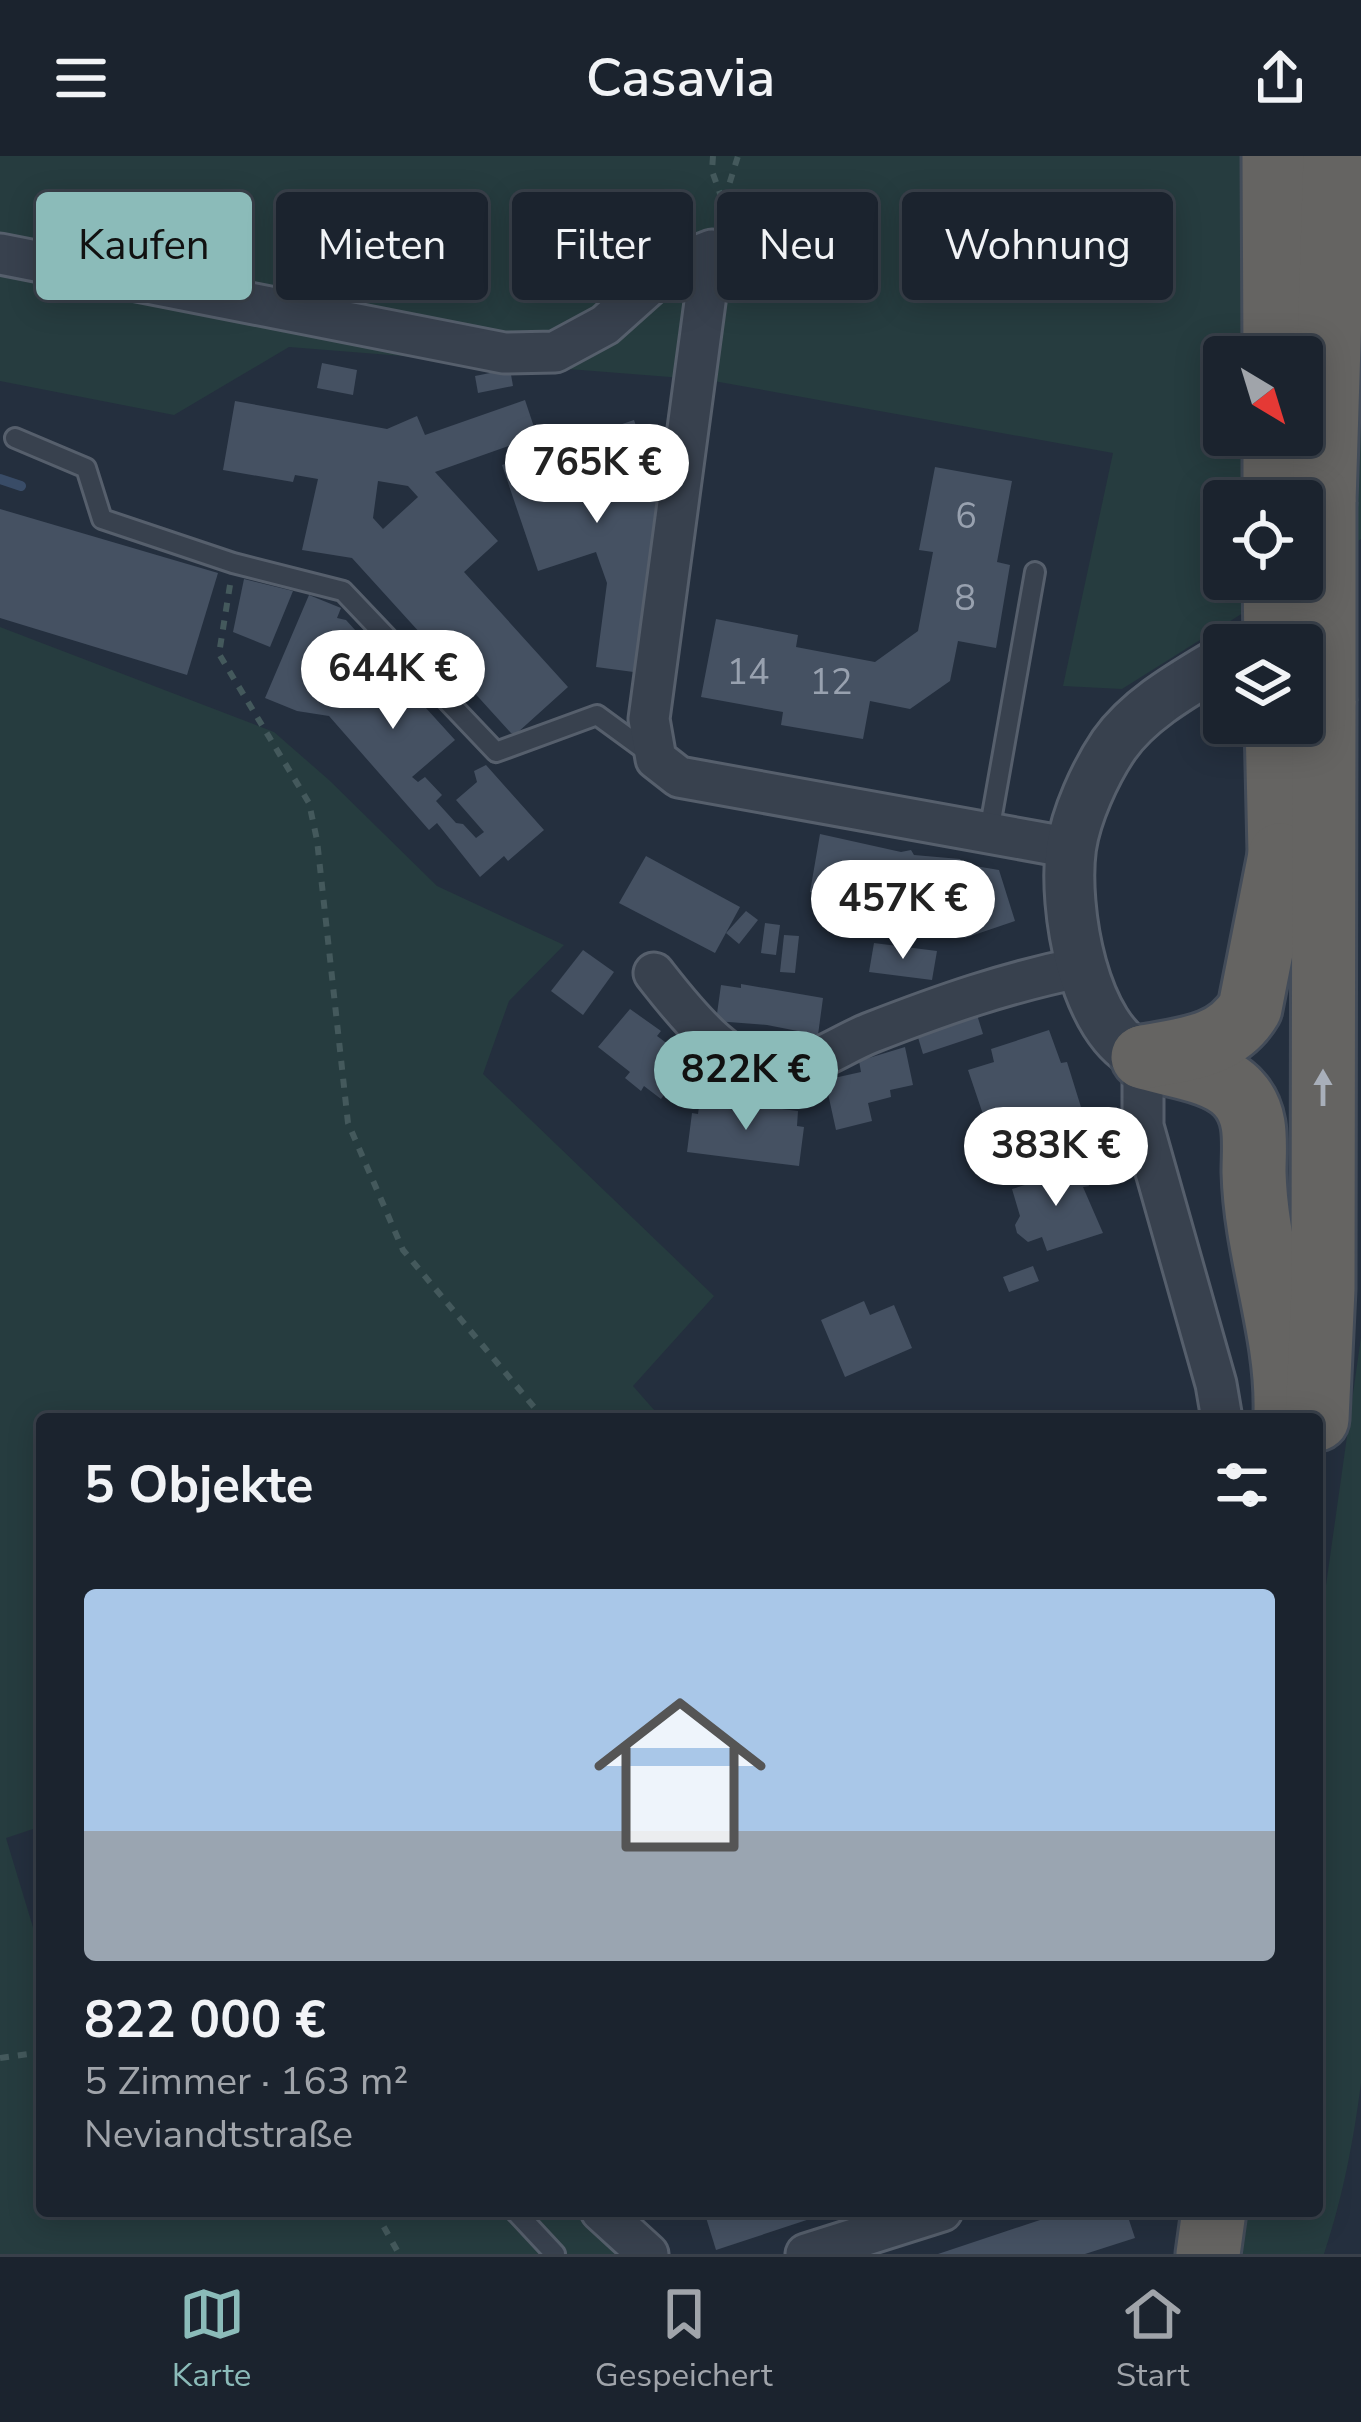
<!DOCTYPE html>
<html lang="de">
<meta charset="utf-8">
<style>
:root{--surface:#1b232e;--page:#242b36;--text:#f1f3f6;--muted:#a0a4aa;--line:#39404a;--accent:#8bbbb9}
body{margin:0;font-family:"Nunito Sans",sans-serif;background:var(--page);color:var(--text);height:100vh;display:flex;flex-direction:column;font-size:45px;white-space:nowrap}
*{box-sizing:border-box;margin:0}
p{font-size:39px;color:var(--muted)}
.icon{flex:none;width:66px;height:66px;fill:none;stroke:currentColor;stroke-width:2;stroke-linecap:round;stroke-linejoin:round}
.map{position:relative;flex:1;overflow:hidden}
.details{position:absolute;left:36px;top:1257px;width:1287px;height:804px;display:flex;flex-direction:column;background:var(--surface);border-radius:12px;box-shadow:0 6px 30px #0003,0 0 0 3px var(--line)}
.details>*{flex:none}
.hud{position:absolute;left:36px;top:36px;width:1290px;height:108px;display:flex;gap:24px}
.needle{width:78px;rotate:142deg}
.tools{position:absolute;left:1203px;top:180px;display:grid;gap:24px}
.tools a{display:grid;place-items:center;width:120px;height:120px;border-radius:12px;background:var(--surface);box-shadow:0 6px 30px #0003,0 0 0 3px var(--line);font-size:60px}
.price{position:absolute;translate:-50% -102px;padding:0 27px;border-radius:42px;background:#fff;color:#222;font-size:39px;line-height:78px;filter:drop-shadow(0 3px 6px #0008)}
.price::after{content:'';position:absolute;left:50%;top:72px;width:36px;height:27px;margin-left:-18px;background:inherit;clip-path:polygon(0 0,100% 0,50% 100%)}
.price.current{background:var(--accent);color:#111}
ul{padding:0;list-style:none}
li{display:grid;align-content:center;gap:24px;height:636px;padding:0 48px}
li+li{border-top:3px solid var(--line)}
li span{display:grid;place-items:center;height:372px;border-radius:12px;color:#555}
li>.icon{margin-inline-start:auto}
span .icon{width:216px;height:216px;fill:#fffc;stroke-width:1}
li b{font-size:51px}
h2{display:flex;justify-content:space-between;align-items:center;height:144px;padding:0 48px;font-size:51px}
.tag{padding:0 42px;border-radius:12px;background:var(--surface);box-shadow:0 6px 30px #0003,0 0 0 3px var(--line);font-size:42px;line-height:108px}
.tag.current{background:var(--accent);color:#111}
header{display:flex;justify-content:space-between;align-items:center;height:156px;padding:0 48px;background:var(--surface);font-size:54px;font-weight:600}
.tabs{display:flex;justify-content:space-around;align-items:center;height:168px;border-top:3px solid var(--line);background:var(--surface);font-size:33px;color:var(--muted)}
.tabs a{display:grid;justify-items:center;gap:6px}
.tabs .current{color:var(--accent)}
.map>svg:first-child{display:block}
.green{fill:#263c3f;fill-rule:evenodd}
.lines{fill:none;stroke-linecap:round;stroke-linejoin:round}
.stream{stroke:#394c67;stroke-width:10}
.building{fill:#455162;fill-rule:evenodd}
.service-casing{stroke:#565f6c;stroke-width:24}
.minor-casing{stroke:#565f6c;stroke-width:45}
.tertiary-casing{stroke:#565f6c;stroke-width:54}
.trunk-casing{stroke:#434c59;stroke-width:69}
.path{stroke:#44595c;stroke-width:6;stroke-dasharray:9 9;stroke-linecap:butt}
.service{stroke:#38414e;stroke-width:18}
.minor{stroke:#38414e;stroke-width:39}
.tertiary{stroke:#38414e;stroke-width:48}
.trunk{stroke:#656462;stroke-width:63}
.trunk-bridge-casing{stroke:#434c59;stroke-width:69;stroke-linecap:butt}
.trunk-bridge{stroke:#656462;stroke-width:63}
.oneway{fill:#a8afba}
.labels{text-anchor:middle;dominant-baseline:central;stroke-width:9;stroke-linejoin:round;paint-order:stroke}
.number-label{font-size:36px;fill:#98a1af}
</style>
<header><svg class="icon" aria-label="menu" viewBox="0 0 24 24"><path d="M4 6h16M4 12h16M4 18h16"/></svg>Casavia<svg class="icon" aria-label="share" viewBox="0 0 24 24"><path d="M12 15V3M7 8l5-5 5 5M5 13v7h14v-7"/></svg></header>
<div class="map">
<svg width="1361" height="2098" viewBox="0 0 1361 2098">
<rect width="100%" height="100%" fill="#242f3e"/>
<g class="green">
<path d="M 0,0 L 1361,0 L 1361,383 L 1302,420 L 1302,345 L 1224,345 L 1224,423 L 1297,423 L 1122,533 L 1063,530 L 1113,297 L 708,224 L 289,191 L 174,259 L 0,225 ZM 1224,201 L 1302,201 L 1302,279 L 1224,279 Z"/>
<polygon points="0,471 274,576 329,624 437,730 564,789 509,845 483,918 714,1140 633,1230 662,1263 42,1263 42,1670 6,1682 42,1801 42,2055 572,2055 619,2098 0,2098"/>
<path d="M 1361,1181 L 1361,1927 C 1353,1988 1343,2040 1324,2098 L 1234,2098 L 1239,2055 L 1317,2055 L 1317,1493 Z"/>
</g>
<g class="lines">
<polyline class="stream" points="0,323 21,330"/>
</g>
<g class="building">
<polygon points="322,207 357,214 353,239 317,232"/>
<polygon points="510,213 513,230 478,237 475,220"/>
<path d="M 525,244 L 537,280 L 435,316 L 498,385 L 464,416 L 568,531 L 517,577 L 511,577 L 352,402 L 302,394 L 318,323 L 295,319 L 293,326 L 223,314 L 235,245 L 387,273 L 417,260 L 425,279 ZM 378,325 L 408,330 L 418,341 L 383,373 L 373,362 Z"/>
<polygon points="634,264 663,349 641,517 596,511 607,427 596,396 538,415 502,309"/>
<polygon points="935,311 1012,325 997,406 1010,409 996,492 958,485 950,525 910,553 870,545 863,583 781,569 783,556 701,541 716,463 798,479 796,491 875,506 918,475 933,396 919,394"/>
<polygon points="0,353 218,417 187,519 0,462"/>
<polygon points="244,423 293,435 270,491 233,476"/>
<polygon points="309,439 341,452 337,462 346,464 455,584 412,621 418,626 425,621 442,639 436,645 456,667 463,668 476,682 484,676 456,644 477,626 474,615 486,609 544,674 508,705 504,700 480,721 437,667 429,674 329,560 297,555 265,542"/>
<polygon points="820,678 901,696 911,694 914,699 960,703 963,708 999,714 1015,765 965,782 956,752 920,749 918,759 858,745 857,755 833,750 834,740 810,736"/>
<polygon points="646,700 740,751 715,797 619,747"/>
<polygon points="746,755 758,764 739,788 726,777"/>
<polygon points="765,767 780,769 776,799 761,797"/>
<polygon points="784,779 799,780 795,817 780,816"/>
<polygon points="874,787 937,795 932,824 869,816"/>
<polygon points="583,794 614,816 583,859 551,835"/>
<polygon points="741,828 823,842 818,879 767,869 716,865 721,829 741,832"/>
<polygon points="974,849 983,878 923,898 914,868"/>
<polygon points="630,853 661,875 657,880 684,900 673,917 678,920 661,943 644,930 641,935 625,922 630,916 598,891"/>
<polygon points="1049,874 1061,907 1067,906 1085,964 1021,984 1016,971 989,976 968,914 994,906 991,893"/>
<polygon points="905,891 913,929 890,934 891,941 868,947 872,965 836,974 825,924 861,916 859,905"/>
<polygon points="700,943 798,955 797,970 804,971 799,1010 687,996 692,957 698,958"/>
<polygon points="1082,1010 1089,1030 1083,1031 1103,1077 1047,1095 1042,1081 1028,1086 1017,1077 1015,1069 1020,1060 1012,1033 1028,1028 1026,1024"/>
<polygon points="1033,1110 1039,1125 1009,1136 1003,1121"/>
<polygon points="864,1145 870,1159 894,1149 912,1192 845,1221 821,1164"/>
<polygon points="704,2055 831,2055 831,2056 716,2094"/>
<polygon points="1067,2055 1126,2055 1135,2082 1085,2098 938,2098"/>
</g>
<g class="lines">
<g class="service-casing">
<g id="service">
<polyline points="15,282 86,312 102,363 233,407 343,435 496,596 597,559 653,600"/>
<polyline points="989,676 1035,416"/>
<polyline points="515,2055 555,2098"/>
</g>
</g>
<g class="minor-casing">
<g id="minor">
<polyline points="0,98 504,197 555,196 605,169 671,110 712,94 649,563 656,603 679,621 1071,692"/>
<path d="M 654,817 C 680,850 727,913 774,914 C 807,914 840,889 870,877 C 942,849 1007,826 1083,811"/>
<polyline points="1143,901 1143,970 1216,1228 1222,1263"/>
<polyline points="601,2055 648,2098"/>
<polyline points="806,2098 942,2055"/>
</g>
</g>
<g class="tertiary-casing">
<path id="tertiary" d="M 1143,901 C 1083,876 1063,751 1071,692 C 1076,659 1095,617 1114,589 C 1140,552 1186,527 1224,504"/>
</g>
<g class="trunk-casing">
<g id="trunk">
<polyline points="1274,0 1275,201"/>
<polyline points="1275,279 1275,345"/>
<polyline points="1324,346 1335,0"/>
<polyline points="1277,567 1281,740"/>
<path d="M 1143,901 C 1172,910 1217,914 1238,937 C 1259,959 1254,989 1254,1016 C 1256,1098 1288,1175 1286,1256"/>
<path d="M 1144,901 C 1185,893 1227,891 1250,852 L 1280,699"/>
<polyline points="1317,1263 1323,1133 1324,545"/>
<polyline points="1208,2098 1214,2055"/>
</g>
</g>
<g class="path">
<polyline points="713,0 712,15 722,43"/>
<polyline points="719,61 738,0"/>
<polyline points="230,429 219,498 309,647 317,684 348,967 403,1094 544,1263"/>
<polyline points="0,1902 42,1896"/>
<polyline points="375,2055 399,2098"/>
</g>
<use href="#service" class="service"/>
<use href="#minor" class="minor"/>
<use href="#tertiary" class="tertiary"/>
<use href="#trunk" class="trunk"/>
<g class="trunk-bridge-casing">
<g id="trunk-bridge">
<polyline points="1275,423 1276,489"/>
<polyline points="1324,545 1324,346"/>
</g>
</g>
<use href="#trunk-bridge" class="trunk-bridge"/>
</g>
<defs><path id="oneway-solid" d="M-6-.8H1V-3.2L6.5 0L1 3.2V.8H-6Z" transform="scale(3)"/></defs>
<use class="oneway" href="#oneway-solid" transform="translate(1323 932) rotate(-90)"/>
<g class="labels">
<g class="number-label">
<text x="966" y="360">6</text>
<text x="965" y="442">8</text>
<text x="748" y="516">14</text>
<text x="831" y="526">12</text>
</g>
</g>
</svg>
<div class="tools">
<a><svg class="needle" viewBox="-14 -14 28 28"><path d="M0-13l5 13h-10z" fill="#e53935"/><path d="M0 13l5-13h-10z" fill="#a0a4aa"/></svg></a>
<a><svg class="icon" aria-label="locate" viewBox="0 0 24 24"><circle cx="12" cy="12" r="6"/><path d="M12 2v4M12 18v4M2 12h4M18 12h4"/></svg></a>
<a><svg class="icon" aria-label="layers" viewBox="0 0 24 24"><path d="M12 4l9 5-9 5-9-5zM3 14l9 5 9-5"/></svg></a>
</div>
<b class="price" style="left:597px;top:370px">765K €</b>
<b class="price" style="left:393px;top:576px">644K €</b>
<b class="price" style="left:903px;top:806px">457K €</b>
<b class="price current" style="left:746px;top:977px">822K €</b>
<b class="price" style="left:1056px;top:1053px">383K €</b>
<div class="hud">
<a class="tag current">Kaufen</a>
<a class="tag">Mieten</a>
<a class="tag">Filter</a>
<a class="tag">Neu</a>
<a class="tag">Wohnung</a>
</div>
<section class="details">
<h2>5 Objekte<svg class="icon" aria-label="filters" viewBox="0 0 24 24"><path d="M4 7h16M4 17h16"/><circle cx="9" cy="7" r="2"/><circle cx="15" cy="17" r="2"/></svg></h2>
<ul>
<li><span style="background:linear-gradient(#a9c7e8 65%,#9aa5b1 0)"><svg class="icon" aria-label="home" viewBox="0 0 24 24"><path d="M3 11l9-7 9 7M6 9v11h12V9"/></svg></span><div><b>822 000 €</b><p>5 Zimmer · 163 m²</p><p>Neviandtstraße</p></div></li>
</ul>
</section>
</div>
<nav class="tabs">
<a class="current"><svg class="icon" aria-label="map" viewBox="0 0 24 24"><path d="M3 6l6-2 6 2 6-2v14l-6 2-6-2-6 2zM9 4v14M15 6v14"/></svg>Karte</a>
<a><svg class="icon" aria-label="saved" viewBox="0 0 24 24"><path d="M7 4h10v16l-5-4-5 4z"/></svg>Gespeichert</a>
<a><svg class="icon" aria-label="home" viewBox="0 0 24 24"><path d="M3 11l9-7 9 7M6 9v11h12V9"/></svg>Start</a>
</nav>
